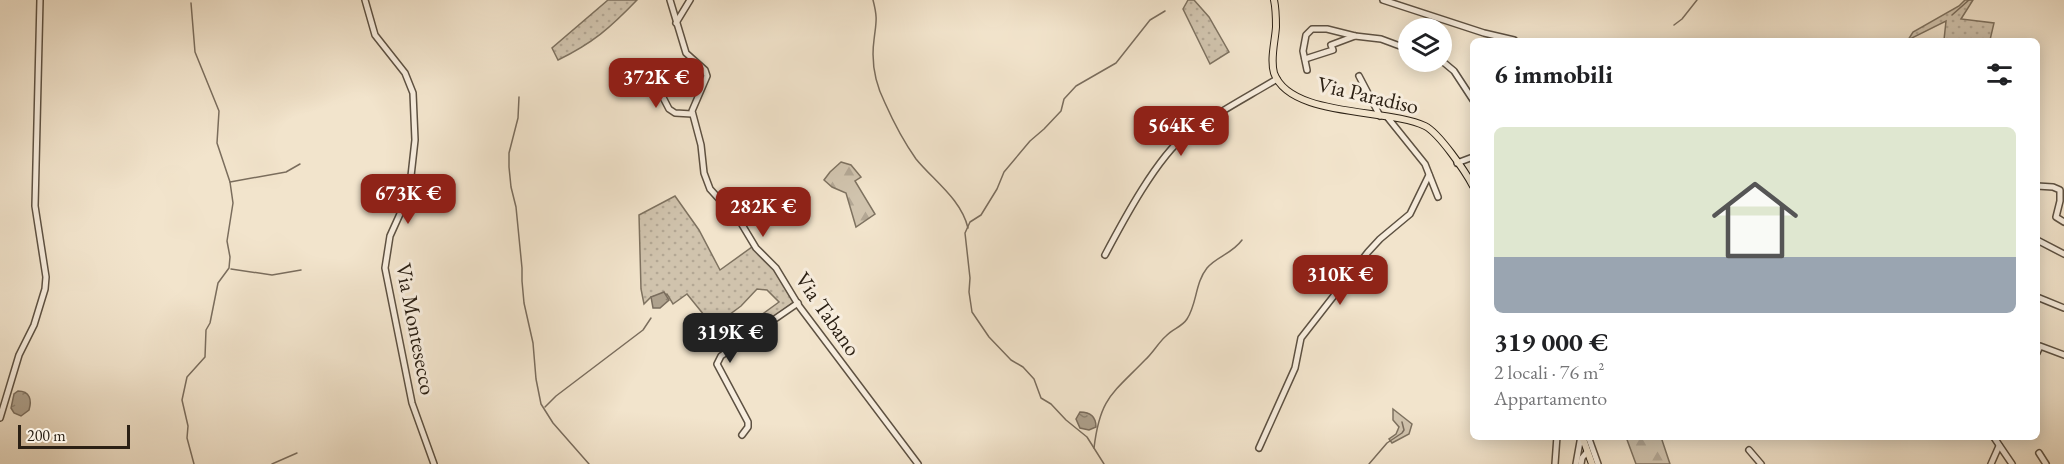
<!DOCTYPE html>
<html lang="it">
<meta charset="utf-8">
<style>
:root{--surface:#fff;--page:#f6f6f6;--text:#202124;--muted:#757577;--accent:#8f2418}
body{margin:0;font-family:"EB Garamond",serif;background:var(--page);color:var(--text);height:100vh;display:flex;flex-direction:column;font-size:22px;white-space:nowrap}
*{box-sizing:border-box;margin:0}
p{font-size:20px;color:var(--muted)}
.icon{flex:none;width:33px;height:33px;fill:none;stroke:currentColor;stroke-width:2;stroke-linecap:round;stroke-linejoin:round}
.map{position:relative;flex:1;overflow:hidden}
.sheet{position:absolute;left:1470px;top:38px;width:570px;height:402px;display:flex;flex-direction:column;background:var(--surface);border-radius:9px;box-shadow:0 3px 15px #0003}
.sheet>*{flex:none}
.controls{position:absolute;left:1398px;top:18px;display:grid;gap:12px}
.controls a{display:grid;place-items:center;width:54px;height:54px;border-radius:50%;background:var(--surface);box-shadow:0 3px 15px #0003;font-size:30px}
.scale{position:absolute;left:18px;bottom:15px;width:112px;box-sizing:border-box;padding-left:6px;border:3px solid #2b2014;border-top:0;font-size:16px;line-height:21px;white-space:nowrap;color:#2b2014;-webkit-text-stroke:4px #f7edde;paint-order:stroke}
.price{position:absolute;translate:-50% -51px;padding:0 14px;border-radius:12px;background:var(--accent);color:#fff;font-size:20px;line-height:39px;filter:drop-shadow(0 2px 3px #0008)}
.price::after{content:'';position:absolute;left:50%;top:36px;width:18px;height:14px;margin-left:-9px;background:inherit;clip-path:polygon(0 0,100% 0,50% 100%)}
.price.current{background:#222;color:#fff}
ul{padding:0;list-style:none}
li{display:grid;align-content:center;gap:12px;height:318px;padding:0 24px}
li span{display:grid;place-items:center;height:186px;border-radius:9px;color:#555}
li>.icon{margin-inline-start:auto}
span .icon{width:108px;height:108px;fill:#fffc;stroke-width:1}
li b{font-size:26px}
h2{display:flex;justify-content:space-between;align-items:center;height:72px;padding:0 24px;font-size:26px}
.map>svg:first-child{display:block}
.grass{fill:url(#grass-dots);stroke:#7e7260;stroke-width:1.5}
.forest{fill:url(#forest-firs);stroke:#7e7260;stroke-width:1.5}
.water{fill:url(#water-ripples);stroke:#7a6d5d;stroke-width:1.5}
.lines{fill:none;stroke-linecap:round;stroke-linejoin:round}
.stream{stroke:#7a6d5d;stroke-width:1.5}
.minor-casing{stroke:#5d5142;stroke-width:8}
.major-casing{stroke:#2b2014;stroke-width:8}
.minor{stroke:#f7edde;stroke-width:5}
.major{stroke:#f2e4cc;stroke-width:6}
.labels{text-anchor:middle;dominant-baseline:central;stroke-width:6;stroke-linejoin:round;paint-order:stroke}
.street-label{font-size:22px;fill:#2b2014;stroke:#f7edde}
</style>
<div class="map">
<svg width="2064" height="464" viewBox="0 0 2064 464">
<defs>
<pattern id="grass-dots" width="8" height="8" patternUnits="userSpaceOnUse" patternTransform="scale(1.5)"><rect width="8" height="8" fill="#d0c3ad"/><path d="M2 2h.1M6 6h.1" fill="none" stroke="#b3a794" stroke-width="1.8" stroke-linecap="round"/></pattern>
<pattern id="forest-firs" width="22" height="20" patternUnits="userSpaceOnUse" patternTransform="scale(1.5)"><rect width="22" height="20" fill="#d0c3ad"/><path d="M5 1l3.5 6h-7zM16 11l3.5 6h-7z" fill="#b3a794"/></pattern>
<pattern id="water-ripples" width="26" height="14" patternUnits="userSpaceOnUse" patternTransform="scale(1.5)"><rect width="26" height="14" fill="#aea18d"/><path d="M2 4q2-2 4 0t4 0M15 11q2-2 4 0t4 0" fill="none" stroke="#8e8372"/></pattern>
</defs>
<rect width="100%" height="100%" fill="#f2e4cc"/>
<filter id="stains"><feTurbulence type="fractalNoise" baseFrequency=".00333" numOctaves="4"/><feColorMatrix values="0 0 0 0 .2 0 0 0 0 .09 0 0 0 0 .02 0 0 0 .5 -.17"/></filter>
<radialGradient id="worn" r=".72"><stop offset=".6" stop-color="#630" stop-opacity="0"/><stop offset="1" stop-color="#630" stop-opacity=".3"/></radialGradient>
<g class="grass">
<path d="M 608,0 L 637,0 C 610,28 593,43 558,60 L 552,48 Z"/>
<polygon points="1188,0 1194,0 1209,17 1229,52 1210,64 1183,9"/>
<polygon points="1965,0 1973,0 1961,19 1994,23 1990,40 1944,40 1946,21 1908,40 1913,32 1959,6"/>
<polygon points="675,196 699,230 720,270 752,247 776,271 795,301 758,328 753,321 779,302 767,290 757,289 741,306 721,321 738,342 730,347 687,294 673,304 667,294 651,297 644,304 641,289 639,215"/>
</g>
<g class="forest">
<polygon points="841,162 851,165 861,177 855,181 875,214 856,227 846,193 832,187 824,180 830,172"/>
<polygon points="1393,409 1412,424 1409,434 1392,443 1389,439 1396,434 1399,427 1393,420"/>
<polygon points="1626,437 1661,437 1670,464 1636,464"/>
</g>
<g class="water">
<polygon points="664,292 669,300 660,308 653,308 651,297"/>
<path d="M 18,391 C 30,391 32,400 29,410 L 21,416 L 14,413 L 11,408 L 14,394 Z"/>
<path d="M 1080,412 C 1090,412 1096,416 1096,427 L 1089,430 L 1080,428 L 1076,419 Z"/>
</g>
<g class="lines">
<g class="stream">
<path d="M 873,0 C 878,19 876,22 874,40 C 871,62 875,83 885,103 C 893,121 904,142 916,159 C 934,181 961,199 968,228"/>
<polyline points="191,3 195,52 219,111 217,143 230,182 233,203 227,241 230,257 229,268 218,283 210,323 206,330 205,357 187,377 182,400 188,426 187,438 194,464"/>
<polyline points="1952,15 1969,0"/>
<polyline points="1674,25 1682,19 1697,0"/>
<polyline points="519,97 518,118 509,153 509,167 511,187 516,207 522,268 522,281 524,303 533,343 536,379 541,404 553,423 589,464"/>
<polyline points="230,182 286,172 300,164"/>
<polyline points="231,269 272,275 301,270"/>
<polyline points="545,407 556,396 643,330 651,318"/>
<path d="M 1094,448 C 1100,398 1112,394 1145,360 C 1153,353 1158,343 1166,336 C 1172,329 1182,327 1187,319 C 1197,304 1195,283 1207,268 C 1217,256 1232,254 1242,240"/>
<polyline points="272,464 297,453"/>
<polyline points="1104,464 1087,437 1066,420 1051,404 1041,398 1034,379 1023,367 1011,360 989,337 972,312 969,292 970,278 965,233 970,222 981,215 997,189 1004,172 1030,141 1044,129 1061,111 1064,99 1076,86 1116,63 1150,20 1165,11"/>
<polyline points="1369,464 1387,443 1402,433 1404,430 1402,422"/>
</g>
<g class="minor-casing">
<g id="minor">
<polyline points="365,0 375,35 405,73 413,93 415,140 409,194 390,236 385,268 412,403 434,464"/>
<polyline points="670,0 686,53 705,70 707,76 692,111 701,145 704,173 710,189 741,223 756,248 776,268 799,306 918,464"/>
<polyline points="1383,0 1484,33 1514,40"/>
<polyline points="676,23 690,0"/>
<polyline points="1305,59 1333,50 1331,45 1355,36"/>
<polyline points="1442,61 1454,71 1473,100"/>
<polyline points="642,66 654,80 669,109 675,113 692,114"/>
<polyline points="1307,70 1303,51 1306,35 1312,29 1327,29 1355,36 1381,39 1408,49"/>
<polyline points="1359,76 1380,116"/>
<polyline points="1388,118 1425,164 1438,197"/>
<polyline points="1457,163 1473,157"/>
<polyline points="2037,186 2053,187 2060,190 2060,201 2056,217 2064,222"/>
<polyline points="2037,240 2064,254"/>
<path d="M 1105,255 C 1123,221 1157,157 1187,134 C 1215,114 1247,97 1277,79"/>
<polyline points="2037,297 2064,308"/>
<polyline points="2037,353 2040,346 2064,355"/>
<polyline points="0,418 19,355 34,325 45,289 46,277 35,206 40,0"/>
<polyline points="742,435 748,427 748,422 717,364 721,356 798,303"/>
<polyline points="1588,436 1598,464"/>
<polyline points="1993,436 2012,464"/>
<polyline points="1259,448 1295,368 1301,338 1368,252 1380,239 1410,214 1429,175"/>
<polyline points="1749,450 1761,464"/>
<polyline points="2039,453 2046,464"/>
<polyline points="1555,464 1557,436"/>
<polyline points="1576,464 1581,436"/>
<polyline points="1581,464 1582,458 1587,452"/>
<polyline points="1991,464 1999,446"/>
</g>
</g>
<g class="major-casing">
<g id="major">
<path d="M 1274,0 C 1276,9 1276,18 1276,27 C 1275,42 1270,59 1274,73 C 1290,118 1388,108 1425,126 C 1439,133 1465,171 1473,186"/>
<polyline points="1582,436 1592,464"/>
</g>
</g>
<use href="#minor" class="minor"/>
<use href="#major" class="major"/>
</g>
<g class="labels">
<g class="street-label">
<text transform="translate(1368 95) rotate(13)">Via Paradiso</text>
<text transform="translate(828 314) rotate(55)">Via Tabano</text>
<text transform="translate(416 329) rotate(79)">Via Montesecco</text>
</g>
</g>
<rect width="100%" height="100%" filter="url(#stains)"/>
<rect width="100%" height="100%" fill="url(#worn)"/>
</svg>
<div class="controls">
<a><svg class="icon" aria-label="layers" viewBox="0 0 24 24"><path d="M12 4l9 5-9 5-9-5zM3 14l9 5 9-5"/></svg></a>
</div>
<div class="scale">200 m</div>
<b class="price" style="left:656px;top:109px">372K €</b>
<b class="price" style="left:1181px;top:157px">564K €</b>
<b class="price" style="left:408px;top:225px">673K €</b>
<b class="price" style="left:763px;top:238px">282K €</b>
<b class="price" style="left:1340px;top:306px">310K €</b>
<b class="price current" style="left:730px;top:364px">319K €</b>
<section class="sheet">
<h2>6 immobili<svg class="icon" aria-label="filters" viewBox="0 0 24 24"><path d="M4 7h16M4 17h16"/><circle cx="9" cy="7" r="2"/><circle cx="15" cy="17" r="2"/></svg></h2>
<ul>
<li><span style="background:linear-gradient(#dfe7d0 70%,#9aa5b1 0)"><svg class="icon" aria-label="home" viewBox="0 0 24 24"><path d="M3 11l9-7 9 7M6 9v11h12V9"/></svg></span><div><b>319 000 €</b><p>2 locali · 76 m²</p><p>Appartamento</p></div></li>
</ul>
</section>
</div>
